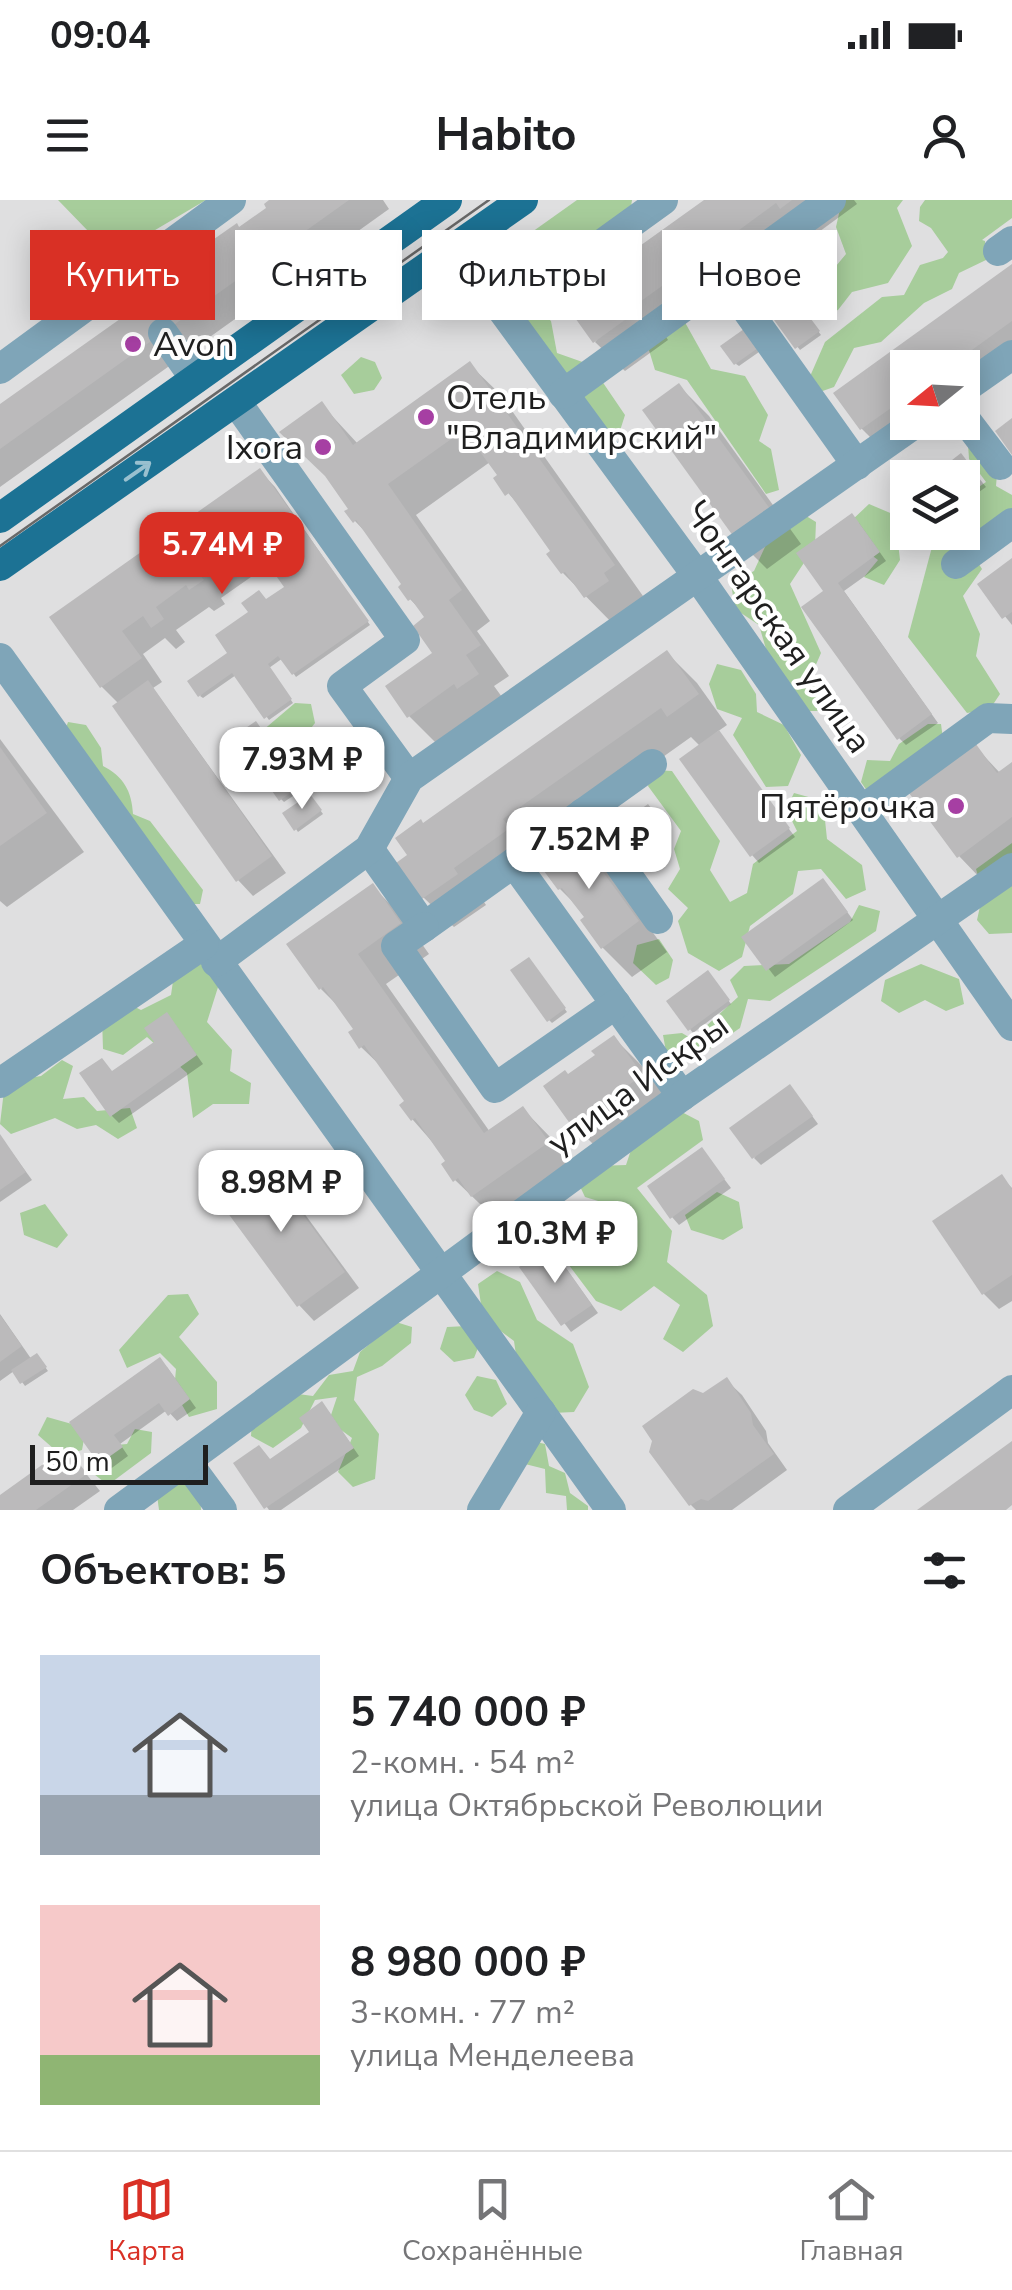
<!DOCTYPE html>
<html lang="ru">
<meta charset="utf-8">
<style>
:root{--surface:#fff;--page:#f2f2f2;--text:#202124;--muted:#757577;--line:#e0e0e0;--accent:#d93025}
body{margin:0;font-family:"Nunito Sans",sans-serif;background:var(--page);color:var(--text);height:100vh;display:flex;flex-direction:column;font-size:38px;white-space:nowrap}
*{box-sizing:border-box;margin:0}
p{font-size:32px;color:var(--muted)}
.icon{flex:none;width:55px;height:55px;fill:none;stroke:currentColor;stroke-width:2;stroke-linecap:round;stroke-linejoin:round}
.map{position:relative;height:1310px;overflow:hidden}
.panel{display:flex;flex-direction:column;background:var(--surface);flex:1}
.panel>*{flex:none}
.top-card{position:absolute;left:30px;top:30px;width:952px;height:90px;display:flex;gap:20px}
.needle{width:65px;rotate:252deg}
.controls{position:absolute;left:890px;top:150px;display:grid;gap:20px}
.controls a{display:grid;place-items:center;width:90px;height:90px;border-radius:0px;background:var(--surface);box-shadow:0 5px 25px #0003;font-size:50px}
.scale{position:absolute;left:30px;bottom:25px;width:178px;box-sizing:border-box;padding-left:10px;border:5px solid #1f1f1f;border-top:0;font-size:28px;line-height:35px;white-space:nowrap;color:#1f1f1f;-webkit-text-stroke:8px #fff;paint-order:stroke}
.price{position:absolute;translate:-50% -85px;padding:0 22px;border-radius:20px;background:#fff;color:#222;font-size:32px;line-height:65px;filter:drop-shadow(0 2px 5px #0008)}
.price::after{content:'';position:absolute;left:50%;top:60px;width:30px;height:22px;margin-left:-15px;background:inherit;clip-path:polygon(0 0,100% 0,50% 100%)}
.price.selected{background:var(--accent);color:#fff}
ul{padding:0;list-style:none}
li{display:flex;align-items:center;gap:30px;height:250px;padding:0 40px}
li span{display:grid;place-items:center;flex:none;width:280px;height:200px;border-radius:0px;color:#555}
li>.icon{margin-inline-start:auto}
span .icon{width:120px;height:120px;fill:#fffc;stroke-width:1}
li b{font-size:42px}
h2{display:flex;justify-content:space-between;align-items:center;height:120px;padding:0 40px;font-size:42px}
.pill{padding:0 35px;border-radius:0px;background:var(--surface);box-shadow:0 5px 25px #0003;font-size:35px;line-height:90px}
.pill.selected{background:var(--accent);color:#fff}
.status{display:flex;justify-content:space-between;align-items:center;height:70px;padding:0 50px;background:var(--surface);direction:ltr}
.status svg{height:28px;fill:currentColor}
header{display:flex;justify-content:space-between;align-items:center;height:130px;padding:0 40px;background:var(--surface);font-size:45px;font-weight:700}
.tabs{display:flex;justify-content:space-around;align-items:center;height:140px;border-top:2px solid var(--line);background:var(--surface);font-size:28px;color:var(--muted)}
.tabs a{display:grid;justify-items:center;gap:5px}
.tabs .selected{color:var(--accent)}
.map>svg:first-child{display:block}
.green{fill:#a7cd9b}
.shadow{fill:#0003}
.building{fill:#bbbabb}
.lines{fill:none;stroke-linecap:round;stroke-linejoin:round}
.minor{stroke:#7fa5b8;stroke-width:30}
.major{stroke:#1c7294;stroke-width:30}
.tram{stroke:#686868;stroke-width:2.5}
.oneway{stroke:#99c0cf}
.poi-dot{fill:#a63fa3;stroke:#fff;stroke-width:4}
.labels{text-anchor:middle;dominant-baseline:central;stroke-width:8;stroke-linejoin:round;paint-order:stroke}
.poi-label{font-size:35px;fill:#1f1f1f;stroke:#fff;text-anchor:start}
.street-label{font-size:35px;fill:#1f1f1f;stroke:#fff}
</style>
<div class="status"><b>09:04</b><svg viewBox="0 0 49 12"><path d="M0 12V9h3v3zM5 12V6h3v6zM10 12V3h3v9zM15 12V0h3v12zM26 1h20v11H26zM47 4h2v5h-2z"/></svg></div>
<header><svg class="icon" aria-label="menu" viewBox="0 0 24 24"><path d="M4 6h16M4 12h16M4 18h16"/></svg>Habito<svg class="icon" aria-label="person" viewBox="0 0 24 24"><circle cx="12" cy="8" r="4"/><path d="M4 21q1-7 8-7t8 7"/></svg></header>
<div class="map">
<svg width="1012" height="1310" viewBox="0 0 1012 1310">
<rect width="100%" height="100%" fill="#dfdfe0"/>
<g class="green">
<polygon points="58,0 206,0 145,36 110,68 69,95 43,91 34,76 42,62 65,57 58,47 65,31 90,33"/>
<polygon points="577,0 632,0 631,7 548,63 525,37"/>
<polygon points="842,0 903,0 897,8 912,46 888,83 852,92 838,110 816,119 791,89 785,73 755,84 741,75 810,32 812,56 836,66 846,54 836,27"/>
<polygon points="925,0 1012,0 1012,18 982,40 985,41 986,60 959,73 952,89 924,103 881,142 854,148 834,187 814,194 808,181 825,142 882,97 904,95 920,65 943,58 948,52 931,28 919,21 920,7"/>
<polygon points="532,104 551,121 557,153 591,165 625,215 618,237 592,238 517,129 523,111"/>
<polygon points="682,117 711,169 745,176 768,215 759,241 771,249 779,290 766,294 687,180 655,170 641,124"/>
<polygon points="361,157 375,162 382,178 374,190 354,194 341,175"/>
<polygon points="968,244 999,251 996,286 1012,295 1012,313 968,338 963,330 963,298 986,282 969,259"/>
<polygon points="869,304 895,315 900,360 884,385 864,377 878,360 857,344 850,322"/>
<polygon points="798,311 816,322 815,346 790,384 821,453 811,476 826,500 824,511 808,511 768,456 759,425 735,409 731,383 754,371 774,327"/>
<polygon points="960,335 982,369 963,396 980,434 976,456 1000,494 990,509 967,513 908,437 932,347"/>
<polygon points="717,464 741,470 756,494 757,512 784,525 801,555 788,586 766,587 733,535 742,518 717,509 709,484"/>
<polygon points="295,503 311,504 315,523 283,564 255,537"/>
<path d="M 68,522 L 86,525 L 101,548 L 103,566 C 123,576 132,591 133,614 L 150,621 L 203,690 L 200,704 L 186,704 L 63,536 Z"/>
<polygon points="928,524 941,524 943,539 905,594 902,612 884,616 861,582 867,560 890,561 899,544"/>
<polygon points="653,570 672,571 720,641 710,670 730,702 747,693 753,664 797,631 786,609 794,593 823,601 827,639 862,665 866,690 846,699 821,669 798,671 793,694 750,726 742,757 719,771 688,753 678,721 688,708 668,689 680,669 674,649 681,631 648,586"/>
<polygon points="1012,643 1012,733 989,734 977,720 983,693 976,669"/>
<polygon points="859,705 880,711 876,731 770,801 748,799 740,828 692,861 667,857 663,835 682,833 692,839 738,797 730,780 744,766 789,764 850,722"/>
<polygon points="659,739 673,760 669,778 656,785 633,763 637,745"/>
<polygon points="206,759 219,784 207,822 232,850 230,871 251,883 249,904 213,904 193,918 187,873 147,837 123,855 103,849 102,818 123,801 141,810 171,795 175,767"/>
<polygon points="921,764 959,779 964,804 946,811 925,800 899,813 881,801 885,780"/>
<polygon points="62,860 73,866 63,899 84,897 97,911 130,908 137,928 118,939 96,925 77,929 55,918 11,934 0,924 5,882 41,876"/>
<polygon points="676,909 699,921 703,940 637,988 672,1031 667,1062 707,1095 713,1126 683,1152 663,1139 680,1105 654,1086 621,1111 596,1101 544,1032 502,1062 487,1057 548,1001 578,1017 614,1026 618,1007 585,997 577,980 596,966 626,965 635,938"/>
<polygon points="717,992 739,1002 743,1028 723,1040 691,1030 685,1015"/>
<polygon points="45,1004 68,1035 57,1048 24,1035 20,1013"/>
<polygon points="497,1071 520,1082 537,1120 573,1144 589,1187 574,1212 552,1213 518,1169 514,1141 483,1118 478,1084"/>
<polygon points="188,1094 199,1114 179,1137 217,1182 217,1209 189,1217 174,1191 176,1169 160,1153 127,1168 119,1150 168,1095"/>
<polygon points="396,1122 412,1127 411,1143 382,1166 357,1177 354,1200 379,1234 375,1279 353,1287 338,1272 352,1238 329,1221 337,1197 315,1200 301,1228 273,1248 251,1236 252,1219 298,1194 313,1196 329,1175 353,1171 360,1152"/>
<polygon points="467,1126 480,1143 474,1158 454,1162 440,1149 447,1127"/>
<polygon points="477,1176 496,1180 507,1204 492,1217 474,1210 465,1195"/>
<polygon points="47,1217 86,1228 82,1250 62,1256 38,1235"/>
<polygon points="135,1229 152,1232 151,1253 108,1285 90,1271 106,1246 127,1244"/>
<polygon points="528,1240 545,1244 549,1266 565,1273 570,1293 588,1306 588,1310 567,1310 566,1296 546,1293 545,1269 521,1263"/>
<polygon points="178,1282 200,1291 201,1310 159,1310 157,1295"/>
</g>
<g class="shadow">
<polygon points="273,0 383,0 389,9 0,287 0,207 154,97 201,58 270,9"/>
<polygon points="708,0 854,0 857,4 812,37 807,32 759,67 763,72 719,103 715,99 665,135 668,140 625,171 595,142"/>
<polygon points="1012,67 1012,159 962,195 962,168 908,168 908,222 884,251 862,229 836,193"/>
<polygon points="796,102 821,135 800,150 772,114"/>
<polygon points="743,132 759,152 739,166 736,164"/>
<polygon points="470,165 500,194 643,396 616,427 563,373 554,351 529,317 496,279 500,276 490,262 416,315 490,421 477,431 509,476 494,486 507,504 439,546 409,516 435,454 428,418 410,399 404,385 372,339 355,321 322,205 358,244"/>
<polygon points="679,186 709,216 801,344 767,369 737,339"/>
<polygon points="968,264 986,287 962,304 962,278"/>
<polygon points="260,271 275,287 370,425 296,477 283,458 269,468 293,503 269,520 236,475 203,498 200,496 266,402 288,387 265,356 246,369 251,377 221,398 225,404 214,411 209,407 176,430 185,442 176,449 165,438 143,454 162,482 153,488 286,673 253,696 238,680 119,504 102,487 53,417"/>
<polygon points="859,323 886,361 844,391 938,523 906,545 899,538 826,392"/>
<polygon points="1012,361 1012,425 980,385"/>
<polygon points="667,453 697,483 727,525 717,532 795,637 759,663 752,655 700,546 691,537 532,650 482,699 486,705 454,727 424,698 400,664 410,656 424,626"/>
<polygon points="259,527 302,590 284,602 281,599"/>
<polygon points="0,539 84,652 7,707 0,701"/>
<polygon points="972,543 1000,573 1012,565 1012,656 981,679 959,656"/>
<polygon points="313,600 323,614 298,632 296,629"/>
<polygon points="656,614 669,633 651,646 630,620"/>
<polygon points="576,638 606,668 667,752 632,777 603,748 582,711 560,689"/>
<polygon points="372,686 402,716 429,754 386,784 490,932 523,909 552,939 577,973 503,1026 455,980 449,961 413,920 407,902 386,871 361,847 351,833 356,829 344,812 321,789"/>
<polygon points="830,688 853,720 775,777 745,738"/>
<polygon points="532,764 567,812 552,823 549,820"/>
<polygon points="711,777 731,804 693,833 669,802"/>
<polygon points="174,823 203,864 119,923 112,916 113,874 157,842"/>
<polygon points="614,838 644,868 671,905 603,954 573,924 546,886 568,877 598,856"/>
<polygon points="797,895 818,924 761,965 754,958"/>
<polygon points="0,936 32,980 0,1002"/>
<polygon points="702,950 731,988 679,1025 672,1017"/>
<polygon points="266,968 282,983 359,1088 314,1121 299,1105 253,977"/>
<polygon points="1002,978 1012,988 1012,1101 999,1109 984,1094"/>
<polygon points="557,1056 598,1113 571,1132 523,1068"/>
<polygon points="0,1114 32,1160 40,1160 48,1171 25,1186 14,1171 0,1181"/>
<polygon points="167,1167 196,1208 177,1221 167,1210 120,1244 128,1256 109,1270 73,1222"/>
<polygon points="726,1180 742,1195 766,1231 768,1243 787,1270 732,1310 696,1310 691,1305 703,1196"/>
<polygon points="329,1212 359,1256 281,1310 269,1310 236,1263 271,1262 312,1233"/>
<polygon points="67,1250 100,1291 73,1310 0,1310 0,1298"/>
</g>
<g class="building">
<polygon points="269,0 349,0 0,249 0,204 151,97 146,90 197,58 194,53 237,23 239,27 266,8 264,4"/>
<polygon points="704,0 792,0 780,9 776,3 731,36 735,41 688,75 684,70 637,104 640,109 593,143 563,101"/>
<polygon points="1012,64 1012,121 947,168 908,168 908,196 860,230 833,193"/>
<polygon points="793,95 820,131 795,149 769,113"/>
<polygon points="744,129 758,148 734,165 720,146"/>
<polygon points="470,161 615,365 604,373 609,381 584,398 565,372 561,374 546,354 550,351 509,293 505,296 493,278 497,275 464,230 388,284 462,390 449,400 481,445 466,455 479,474 457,489 454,484 407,518 385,486 432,453 413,426 424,417 411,399 408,401 398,387 401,384 356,320 353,323 344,311 348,309 325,276 279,232 322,201 353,245"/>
<polygon points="679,183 773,313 736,340 642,210"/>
<polygon points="1012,218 1012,255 995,231"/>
<polygon points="961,253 980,278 962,292 962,278 929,278"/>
<polygon points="260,268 369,421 292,475 278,456 268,464 292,499 264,519 232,473 198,497 187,481 227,453 215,435 248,412 241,403 259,390 266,399 284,387 250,339 200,375 204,380 189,390 186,385 156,407 164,419 151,428 143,416 122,431 142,458 100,488 49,417"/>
<polygon points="852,313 880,352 838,383 932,514 897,540 801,407 823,391 796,353"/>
<polygon points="1012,358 1012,412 1002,419 977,384"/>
<polygon points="667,450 699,494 667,517 661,508 503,619 510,628 454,668 458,674 422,699 396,663 407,655 395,638 421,619 423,623"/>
<polygon points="148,480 272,656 236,682 112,506"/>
<polygon points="256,521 301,586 279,601 234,536"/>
<polygon points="719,530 790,628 750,657 679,559"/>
<polygon points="973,540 997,573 1012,562 1012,617 957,658 906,589"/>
<polygon points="0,547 47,613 0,646"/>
<polygon points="310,594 322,610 294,631 282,613"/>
<polygon points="648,604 664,625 642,640 627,619"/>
<polygon points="576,635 639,721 601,749 580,720 584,717 573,703 562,688 558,690 538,663"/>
<polygon points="823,678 848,712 766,771 741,737"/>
<polygon points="373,683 401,723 358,754 484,933 523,906 549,942 471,997 458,978 453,982 441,964 445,961 415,918 411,921 399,905 404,901 364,845 359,849 348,832 353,829 323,787 319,790 286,744"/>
<polygon points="529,757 566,808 547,822 510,770"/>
<polygon points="708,770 730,800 688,831 666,801"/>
<polygon points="167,812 197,855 110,917 79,873 102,858 112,871 154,842 144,828"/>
<polygon points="614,835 643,875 571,925 543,886 565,870 568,874 595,855 591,851"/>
<polygon points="790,884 813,916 752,959 729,928"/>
<polygon points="0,934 26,972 0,990"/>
<polygon points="702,947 725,979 670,1019 647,986"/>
<polygon points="266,964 345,1072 297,1107 219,1001 232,991 228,986 249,970 252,975"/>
<polygon points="1002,974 1012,989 1012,1075 982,1095 932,1021"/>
<polygon points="550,1045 592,1105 561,1126 519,1067"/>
<polygon points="0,1115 22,1146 0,1162"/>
<polygon points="37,1153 47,1167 20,1184 11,1170"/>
<polygon points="160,1157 190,1199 168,1216 159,1203 114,1235 123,1247 99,1264 69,1222"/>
<polygon points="727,1177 751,1213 753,1225 774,1254 708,1301 701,1299 689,1306 649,1252 652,1241 642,1226 693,1189 703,1193"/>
<polygon points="322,1201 354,1248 264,1309 233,1263 259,1245 270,1259 309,1232 299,1218"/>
<polygon points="1012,1241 1012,1305 1006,1310 917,1310"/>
<polygon points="67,1247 87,1274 36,1310 0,1310 0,1295"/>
</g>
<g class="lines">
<g class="minor">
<polyline points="456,47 698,377 1012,826"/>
<polyline points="998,51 1012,41"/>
<polyline points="724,78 857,265"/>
<polyline points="123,79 141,104"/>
<polyline points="544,86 663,0"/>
<polyline points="163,133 195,179"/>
<polyline points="0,169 231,0"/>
<polyline points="962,190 1012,155"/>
<polyline points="563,194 831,0"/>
<polyline points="237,203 405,440 342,486 409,578"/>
<polyline points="962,215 1000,265"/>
<polyline points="956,364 1012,323"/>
<polyline points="0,458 611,1310"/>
<polyline points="862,610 988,518 1012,519"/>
<polyline points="583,613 658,719"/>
<polyline points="369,649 424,727 652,564"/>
<polyline points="514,663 682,896"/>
<polyline points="424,727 396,746 495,888 616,804"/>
<polyline points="216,762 369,649 409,578 917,222"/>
<polyline points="0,883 204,744"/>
<polyline points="186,1261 222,1310"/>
<polyline points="119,1310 682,896 1012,668"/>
<polyline points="482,1310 541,1212"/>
<polyline points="848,1310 1012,1190"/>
</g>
<g class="major">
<polyline points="0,318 447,0"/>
<polyline points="0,366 523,0"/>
</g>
<polyline class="tram" points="0,346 489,0"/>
</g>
<defs><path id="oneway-shaft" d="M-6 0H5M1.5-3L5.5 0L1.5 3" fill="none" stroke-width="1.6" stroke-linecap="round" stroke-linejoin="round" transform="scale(2.5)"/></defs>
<use class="oneway" href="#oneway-shaft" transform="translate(138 271) rotate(-35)"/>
<g class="poi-dot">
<circle cx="133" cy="144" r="10"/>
<circle cx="426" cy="217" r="10"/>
<circle cx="323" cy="247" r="10"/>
<circle cx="956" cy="606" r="10"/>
</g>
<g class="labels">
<g class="poi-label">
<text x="153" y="144">Avon</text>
<text x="446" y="197">Отель<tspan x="446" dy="40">"Владимирский"</tspan></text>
<text x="303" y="247" text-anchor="end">Ixora</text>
<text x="936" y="606" text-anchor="end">Пятёрочка</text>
</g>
<g class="street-label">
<text transform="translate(778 427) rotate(55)">Чонгарская улица</text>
<text transform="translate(638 884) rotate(-36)">улица Искры</text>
</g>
</g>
</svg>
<div class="controls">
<a><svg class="needle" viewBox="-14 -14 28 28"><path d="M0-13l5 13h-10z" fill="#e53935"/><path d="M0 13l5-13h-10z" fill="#757577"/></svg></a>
<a><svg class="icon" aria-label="layers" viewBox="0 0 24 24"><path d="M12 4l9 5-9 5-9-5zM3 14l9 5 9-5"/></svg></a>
</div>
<div class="scale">50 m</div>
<b class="price selected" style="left:222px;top:397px">5.74M ₽</b>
<b class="price" style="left:302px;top:612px">7.93M ₽</b>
<b class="price" style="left:589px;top:692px">7.52M ₽</b>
<b class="price" style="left:281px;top:1035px">8.98M ₽</b>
<b class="price" style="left:555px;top:1086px">10.3M ₽</b>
<div class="top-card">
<a class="pill selected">Купить</a>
<a class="pill">Снять</a>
<a class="pill">Фильтры</a>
<a class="pill">Новое</a>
</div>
</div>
<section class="panel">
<h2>Объектов: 5<svg class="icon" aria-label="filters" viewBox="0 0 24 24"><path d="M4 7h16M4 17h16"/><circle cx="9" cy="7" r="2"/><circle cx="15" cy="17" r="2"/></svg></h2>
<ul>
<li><span style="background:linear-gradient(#c9d6e8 70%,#9aa5b1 0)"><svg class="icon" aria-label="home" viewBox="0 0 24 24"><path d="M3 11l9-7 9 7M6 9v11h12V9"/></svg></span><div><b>5 740 000 ₽</b><p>2-комн. · 54 m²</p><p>улица Октябрьской Революции</p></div></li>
<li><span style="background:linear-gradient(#f6c9c9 75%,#8fb573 0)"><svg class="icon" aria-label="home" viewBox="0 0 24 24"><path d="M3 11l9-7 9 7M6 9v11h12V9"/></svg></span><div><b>8 980 000 ₽</b><p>3-комн. · 77 m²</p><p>улица Менделеева</p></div></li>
</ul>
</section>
<nav class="tabs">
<a class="selected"><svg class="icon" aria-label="map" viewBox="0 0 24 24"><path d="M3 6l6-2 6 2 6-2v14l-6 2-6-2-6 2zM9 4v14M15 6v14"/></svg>Карта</a>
<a><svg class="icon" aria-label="saved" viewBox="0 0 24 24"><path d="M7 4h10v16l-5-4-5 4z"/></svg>Сохранённые</a>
<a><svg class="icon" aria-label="home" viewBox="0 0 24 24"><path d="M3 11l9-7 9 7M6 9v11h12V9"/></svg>Главная</a>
</nav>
